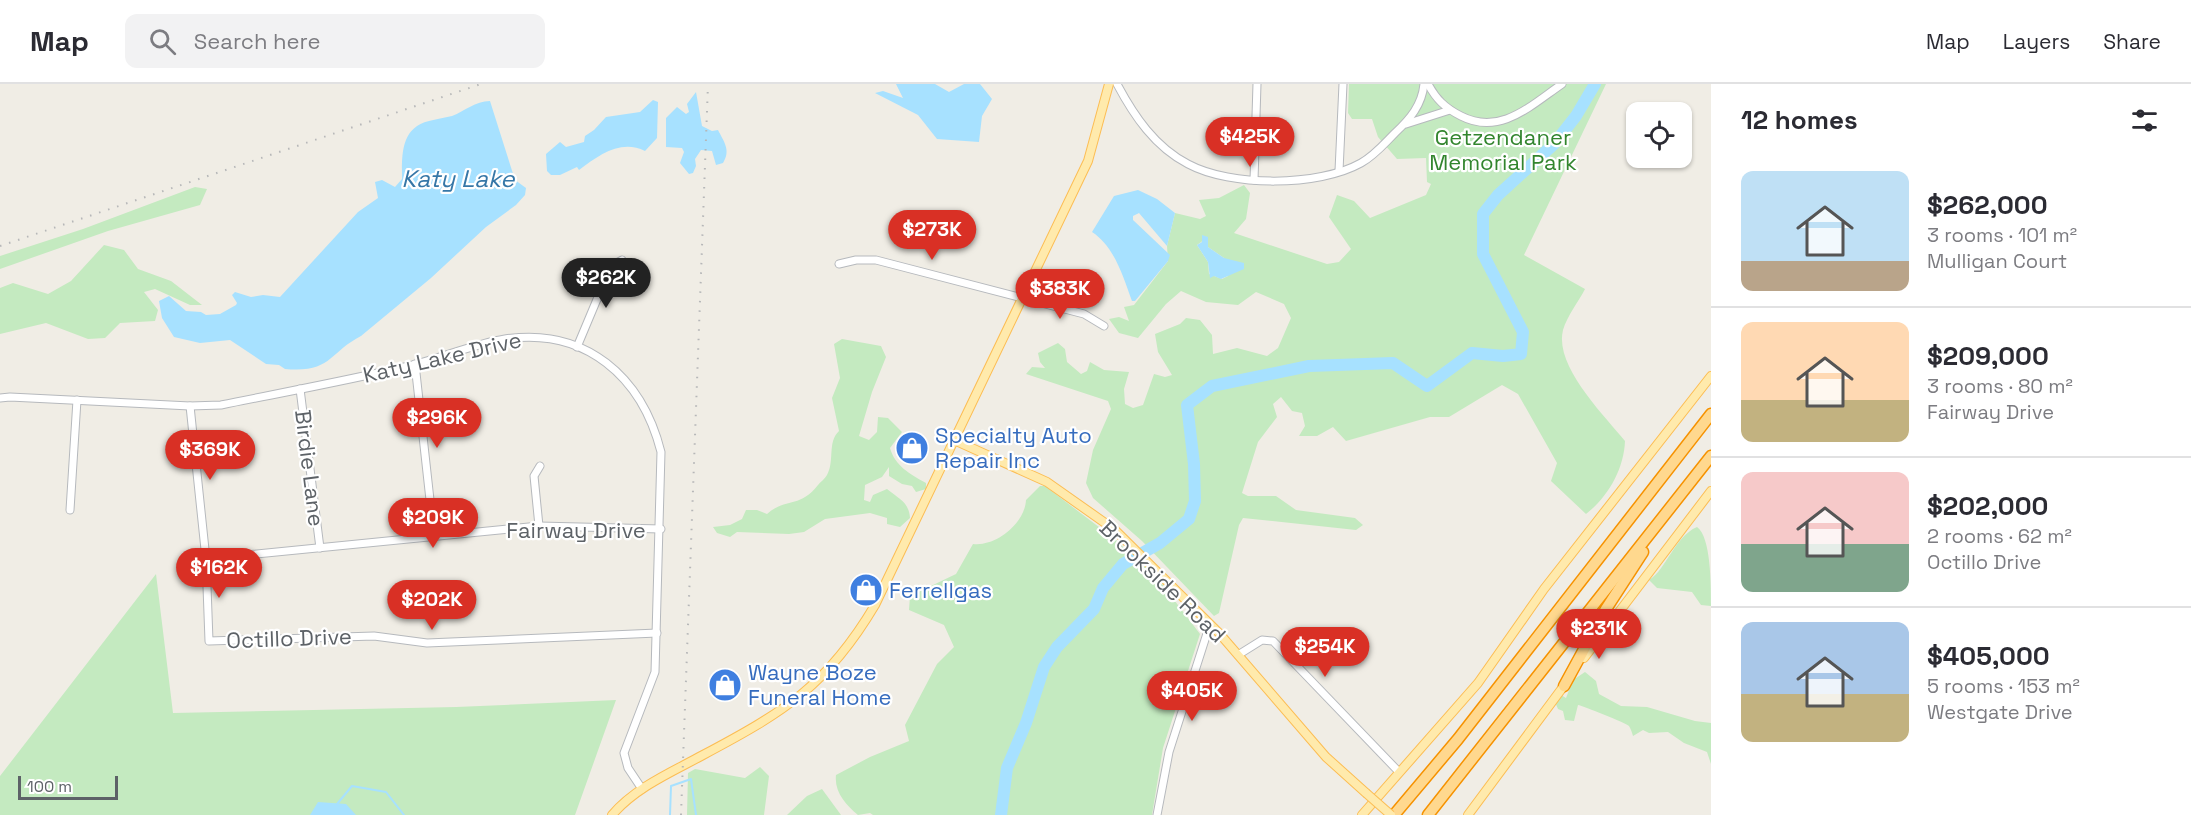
<!DOCTYPE html>
<meta charset="utf-8">
<style>
:root{--surface:#fff;--page:#f2f2f3;--text:#2b2b33;--muted:#7c7c81;--line:#e1e1e2;--accent:#d93025}
body{margin:0;font-family:"Space Grotesk",sans-serif;background:var(--page);color:var(--text);height:100vh;display:flex;flex-direction:column;font-size:22px;white-space:nowrap}
*{box-sizing:border-box;margin:0}
p{font-size:20px;color:var(--muted)}
.icon{flex:none;width:33px;height:33px;fill:none;stroke:currentColor;stroke-width:2;stroke-linecap:round;stroke-linejoin:round}
.map{position:relative;flex:1;overflow:hidden}
.drawer{display:flex;flex-direction:column;background:var(--surface);width:480px}
.drawer>*{flex:none}
.tools{position:absolute;left:1626px;top:18px;display:grid;gap:12px}
.tools a{display:grid;place-items:center;width:66px;height:66px;border-radius:12px;background:var(--surface);box-shadow:0 2px 4px #0004;font-size:30px}
.scale{position:absolute;left:18px;bottom:15px;width:100px;box-sizing:border-box;padding-left:6px;border:3px solid #5d6267;border-top:0;font-size:16px;line-height:21px;white-space:nowrap;color:#5d6267;-webkit-text-stroke:4px #fff;paint-order:stroke}
.price{position:absolute;translate:-50% -51px;padding:0 14px;border-radius:21px;background:var(--accent);color:#fff;font-size:20px;line-height:39px;filter:drop-shadow(0 2px 3px #0008)}
.price::after{content:'';position:absolute;left:50%;top:36px;width:18px;height:14px;margin-left:-9px;background:inherit;clip-path:polygon(0 0,100% 0,50% 100%)}
.price.selected{background:#222;color:#fff}
ul{padding:0;list-style:none}
li{display:flex;align-items:center;gap:18px;height:150px;padding:0 30px}
li+li{border-top:2px solid var(--line)}
li span{display:grid;place-items:center;flex:none;width:168px;height:120px;border-radius:12px;color:#555}
li>.icon{margin-inline-start:auto}
span .icon{width:72px;height:72px;fill:#fffc;stroke-width:1}
li b{font-size:26px}
h2{display:flex;justify-content:space-between;align-items:center;height:72px;padding:0 30px;font-size:26px}
header{display:flex;align-items:center;gap:36px;box-sizing:border-box;height:84px;padding:0 30px;background:var(--surface);border-bottom:2px solid var(--line)}
header strong{font-size:28px}
nav{display:flex;gap:33px;margin-inline-start:auto;font-size:21px}
.search{width:420px;height:54px;background:var(--page);display:flex;align-items:center;gap:15px;box-sizing:border-box;padding:0 21px;border-radius:12px;color:var(--muted);font-size:22px}
main{display:flex;flex:1;min-height:0}
.map>svg:first-child{display:block}
.green{fill:#c4eac0;fill-rule:evenodd}
.water{fill:#a7e1ff}
.lines{fill:none;stroke-linecap:round;stroke-linejoin:round}
.stream{stroke:#a7e1ff;stroke-width:2}
.river{stroke:#a7e1ff;stroke-width:12}
.minor-casing{stroke:#b6b9bd;stroke-width:9}
.major-casing{stroke:#fcbd53;stroke-width:10}
.highway-casing{stroke:#f69200;stroke-width:13}
.minor{stroke:#fff;stroke-width:7}
.major{stroke:#ffeaac;stroke-width:8}
.highway{stroke:#ffd88e;stroke-width:10}
.rail{stroke:#b6b7b8;stroke-width:2;stroke-dasharray:1.5 8;stroke-linecap:butt}
.major-bridge-casing{stroke:#fcbd53;stroke-width:10;stroke-linecap:butt}
.major-bridge{stroke:#ffeaac;stroke-width:8}
.labels{text-anchor:middle;dominant-baseline:central;stroke-width:4.5;stroke-linejoin:round;paint-order:stroke}
.park-label{font-size:22px;fill:#32852e;stroke:#fff}
.street-label{font-size:22px;fill:#5d6267;stroke:#fff}
.shop-label{font-size:22px;fill:#366cbe;stroke:#fff;text-anchor:start}
.water-label{font-size:24px;font-style:italic;fill:#3677a7;stroke:#fff}
</style>
<header>
<strong>Map</strong>
<div class="search"><svg class="icon" aria-label="search" viewBox="0 0 24 24"><circle cx="10" cy="10" r="6"/><path d="M15 15l6 6"/></svg>Search here</div>
<nav><a>Map</a><a>Layers</a><a>Share</a></nav>
</header>
<main>
<div class="map">
<svg width="1711" height="731" viewBox="0 0 1711 731">
<rect width="100%" height="100%" fill="#f0ede5"/>
<g class="green">
<path d="M 1349,0 L 1606,0 L 1524,171 L 1585,205 C 1579,217 1567,232 1563,246 C 1554,282 1604,331 1625,357 C 1624,385 1608,413 1586,430 L 1551,397 L 1557,379 L 1518,310 L 1502,301 L 1449,333 L 1430,333 L 1346,357 L 1333,343 L 1317,352 L 1299,352 L 1305,342 L 1302,329 L 1292,327 L 1281,313 L 1273,320 L 1277,333 L 1258,358 L 1242,409 L 1248,412 L 1276,412 L 1296,426 L 1355,434 L 1363,441 L 1356,446 L 1243,434 L 1239,441 L 1219,529 L 1214,532 L 1142,457 L 1093,414 L 1086,399 L 1093,366 L 1111,325 L 1108,317 L 1026,290 L 1032,283 L 1045,284 L 1040,278 L 1038,269 L 1058,259 L 1065,265 L 1067,278 L 1081,290 L 1087,287 L 1090,278 L 1104,286 L 1129,288 L 1124,305 L 1125,320 L 1133,324 L 1143,321 L 1154,290 L 1165,293 L 1172,291 L 1158,268 L 1155,250 L 1180,240 L 1186,234 L 1200,236 L 1212,251 L 1213,270 L 1237,264 L 1267,272 L 1278,264 L 1291,234 L 1284,220 L 1256,208 L 1238,221 L 1206,218 L 1181,207 L 1166,220 L 1138,254 L 1119,249 L 1109,235 L 1119,233 L 1129,237 L 1124,223 L 1134,221 L 1168,177 L 1167,162 L 1175,129 L 1200,135 L 1206,132 L 1199,116 L 1219,114 L 1244,101 L 1250,109 L 1246,135 L 1234,149 L 1327,180 L 1339,178 L 1351,165 L 1329,133 L 1337,111 L 1354,117 L 1370,134 L 1426,111 L 1431,100 L 1427,98 L 1426,74 L 1397,75 L 1378,53 L 1372,35 L 1352,35 L 1348,29 ZM 1208,153 L 1208,163 L 1224,174 L 1228,192 L 1222,195 L 1209,190 L 1208,178 L 1197,161 Z"/>
<polygon points="195,103 207,105 200,121 108,147 0,185 0,172 83,145"/>
<polygon points="104,161 124,166 138,185 171,197 202,221 190,221 155,205 144,208 158,226 155,237 120,239 105,254 88,255 46,239 0,250 0,204 13,199 48,210 71,197"/>
<path d="M 842,255 L 881,262 L 886,273 L 872,308 L 859,352 L 869,356 L 877,348 L 878,333 L 888,334 L 902,348 L 890,364 C 895,382 910,390 926,399 L 926,405 L 916,408 L 912,402 L 902,400 L 889,392 L 889,383 L 882,393 L 865,401 L 864,416 L 870,418 L 873,411 L 887,405 C 899,415 909,418 910,434 L 900,443 L 887,440 L 887,434 L 870,429 L 825,435 L 804,448 L 789,450 L 737,448 L 730,453 L 717,449 L 713,443 L 730,441 L 742,435 L 746,426 L 757,426 L 767,430 C 786,413 799,425 818,401 C 820,398 825,395 827,391 C 835,377 827,358 839,347 L 832,314 L 840,294 L 834,260 Z"/>
<path d="M 1040,402 L 1045,402 L 1116,456 L 1126,466 L 1127,478 L 1143,479 L 1162,500 L 1200,550 L 1163,664 L 1152,731 L 873,731 L 870,729 L 858,731 C 846,721 834,708 836,691 L 870,673 L 909,657 L 905,641 L 937,580 L 954,563 L 944,541 L 909,526 L 910,512 L 956,490 L 973,460 C 996,463 1025,439 1026,416 Z"/>
<path d="M 1697,443 C 1711,453 1711,500 1711,522 L 1701,521 L 1692,508 L 1657,504 L 1649,496 C 1667,485 1674,453 1697,443 Z"/>
<polygon points="156,490 173,629 456,623 616,616 575,731 0,731 0,692"/>
<path d="M 1585,588 L 1596,597 L 1599,610 L 1621,622 L 1647,623 L 1695,637 L 1711,639 L 1711,680 L 1707,668 L 1684,659 L 1668,648 L 1649,649 L 1643,646 L 1633,652 C 1632,649 1631,645 1629,642 C 1626,639 1583,622 1578,621 L 1574,637 L 1565,636 L 1563,627 L 1558,625 L 1555,618 L 1561,611 L 1566,614 L 1573,596 Z"/>
<polygon points="760,683 769,692 764,731 687,731 688,689 695,685 745,694"/>
<polygon points="822,705 841,731 787,731 807,712"/>
</g>
<g class="water">
<polygon points="896,0 935,0 949,8 964,0 980,0 992,15 982,32 979,58 937,55 918,31 875,9 883,7 903,14"/>
<path d="M 696,8 L 702,42 L 712,47 L 718,46 C 724,58 731,66 723,79 L 716,81 L 712,67 L 701,66 L 695,75 L 696,82 L 693,89 L 689,90 L 680,79 L 684,68 L 682,64 L 666,63 L 666,34 L 677,23 L 686,30 L 689,28 L 687,20 Z"/>
<path d="M 653,16 L 658,18 L 657,54 L 645,67 C 621,55 599,71 579,86 L 577,83 L 560,91 L 551,91 L 547,87 L 546,70 L 560,58 L 566,63 L 584,58 L 585,52 L 594,46 L 606,33 L 640,28 Z"/>
<path d="M 490,17 L 515,96 L 526,104 L 525,111 L 516,121 L 486,143 L 431,194 L 361,252 C 328,269 332,289 285,285 L 279,281 L 266,280 L 230,256 L 200,259 L 174,253 L 162,234 L 159,217 L 169,212 L 186,227 L 201,228 L 206,231 L 220,230 L 236,221 L 237,219 L 232,211 L 235,208 L 251,213 L 263,211 L 280,213 L 358,128 L 378,114 L 375,98 L 382,96 L 395,103 L 402,95 C 402,72 400,44 429,37 C 436,35 444,34 452,32 C 465,27 475,17 490,17 Z"/>
<path d="M 1138,106 L 1157,115 L 1175,129 L 1167,162 L 1139,129 L 1133,132 L 1133,136 L 1170,171 L 1168,177 L 1135,217 L 1132,217 C 1123,193 1115,163 1092,148 L 1114,112 Z"/>
<polygon points="1202,151 1208,153 1208,163 1224,174 1244,179 1244,185 1221,195 1214,192 1210,194 1208,178 1197,161 1202,158"/>
<polygon points="318,718 346,720 356,731 310,731"/>
</g>
<g class="lines">
<g class="stream">
<polyline points="337,720 352,702 386,708 404,731"/>
<polyline points="670,731 671,702 691,695 696,731"/>
</g>
<polyline class="river" points="1001,731 1007,684 1026,639 1044,583 1057,563 1094,525 1103,504 1123,480 1160,459 1189,435 1195,417 1194,380 1187,321 1212,302 1309,282 1393,279 1427,302 1472,269 1503,272 1521,270 1523,248 1483,170 1483,130 1498,111 1554,60 1576,32 1595,0"/>
<g class="minor-casing">
<g id="minor">
<path d="M 1117,0 C 1134,32 1155,63 1188,80 C 1231,103 1318,103 1361,79 C 1374,72 1384,60 1395,49 C 1410,35 1422,21 1424,0"/>
<path d="M 1428,0 C 1436,15 1445,24 1461,32 C 1500,52 1530,22 1562,0"/>
<polyline points="1406,40 1450,26"/>
<polyline points="1339,87 1343,0"/>
<polyline points="1254,96 1257,0"/>
<polyline points="839,180 856,176 876,176 1084,230 1104,242"/>
<polyline points="577,263 611,182 622,176"/>
<polyline points="415,280 434,452"/>
<polyline points="300,305 320,464"/>
<path d="M 0,314 L 10,313 L 190,322 L 221,321 C 285,308 350,296 413,281 C 444,273 474,260 505,255 C 586,243 642,293 661,368 L 655,588 L 624,669 L 628,684 L 642,705"/>
<polyline points="190,322 206,475 209,557 374,552 427,559 657,549"/>
<polyline points="70,426 77,316"/>
<polyline points="539,442 534,392 540,382"/>
<polyline points="206,475 539,442 661,445"/>
<polyline points="1238,571 1262,556 1273,557 1399,688"/>
<polyline points="1157,731 1169,668 1210,540"/>
</g>
</g>
<g class="major-casing">
<g id="major">
<polyline points="954,356 1047,398 1115,446 1219,549 1326,673 1366,709"/>
<polyline points="1584,574 1711,407"/>
<path d="M 612,731 C 636,703 672,688 703,671 C 784,628 827,602 875,521 L 1088,77 L 1109,0"/>
<polyline points="1362,731 1478,599 1544,505 1711,292"/>
<polyline points="1468,731 1566,599"/>
</g>
</g>
<g class="highway-casing">
<g id="highway">
<polyline points="1564,602 1606,525 1643,468"/>
<polyline points="1394,731 1458,655 1711,330"/>
<polyline points="1428,731 1711,372"/>
</g>
</g>
<use href="#minor" class="minor"/>
<use href="#major" class="major"/>
<use href="#highway" class="highway"/>
<g class="rail">
<polyline points="0,162 481,0"/>
<polyline points="681,731 708,0"/>
</g>
<g class="major-bridge-casing">
<polyline id="major-bridge" points="1366,709 1391,731"/>
</g>
<use href="#major-bridge" class="major-bridge"/>
</g>
<defs>
<g id="shop-disc" transform="scale(1.725)"><circle r="9.5" fill="#3f7fe0" stroke="#fff"/><path d="M-5-2.5h2.3a2.7 3.5 0 0 1 5.4 0H5L5.5 6h-11ZM-1.5-2.5h3a1.5 2.3 0 0 0-3 0Z" fill="#fff"/></g>
</defs>
<g fill-rule="evenodd">
<use href="#shop-disc" x="912" y="364"/>
<use href="#shop-disc" x="866" y="506"/>
<use href="#shop-disc" x="725" y="601"/>
</g>
<g class="labels">
<g class="park-label">
<text x="1503" y="53">Getzendaner<tspan x="1503" dy="25">Memorial Park</tspan></text>
</g>
<g class="street-label">
<text transform="translate(442 273) rotate(-13)">Katy Lake Drive</text>
<text transform="translate(310 384) rotate(83)">Birdie Lane</text>
<text x="576" y="446">Fairway Drive</text>
<text transform="translate(1163 497) rotate(44)">Brookside Road</text>
<text transform="translate(289 554) rotate(-2)">Octillo Drive</text>
</g>
<g class="shop-label">
<text x="935" y="351">Specialty Auto<tspan x="935" dy="25">Repair Inc</tspan></text>
<text x="889" y="506">Ferrellgas</text>
<text x="748" y="588">Wayne Boze<tspan x="748" dy="25">Funeral Home</tspan></text>
</g>
<g class="water-label">
<text x="458" y="94">Katy Lake</text>
</g>
</g>
</svg>
<div class="tools">
<a><svg class="icon" aria-label="locate" viewBox="0 0 24 24"><circle cx="12" cy="12" r="6"/><path d="M12 2v4M12 18v4M2 12h4M18 12h4"/></svg></a>
</div>
<div class="scale">100 m</div>
<b class="price" style="left:1250px;top:84px">$425K</b>
<b class="price" style="left:932px;top:177px">$273K</b>
<b class="price selected" style="left:606px;top:225px">$262K</b>
<b class="price" style="left:1060px;top:236px">$383K</b>
<b class="price" style="left:437px;top:365px">$296K</b>
<b class="price" style="left:210px;top:397px">$369K</b>
<b class="price" style="left:433px;top:465px">$209K</b>
<b class="price" style="left:219px;top:515px">$162K</b>
<b class="price" style="left:432px;top:547px">$202K</b>
<b class="price" style="left:1599px;top:576px">$231K</b>
<b class="price" style="left:1325px;top:594px">$254K</b>
<b class="price" style="left:1192px;top:638px">$405K</b>
</div>
<section class="drawer">
<h2>12 homes<svg class="icon" aria-label="filters" viewBox="0 0 24 24"><path d="M4 7h16M4 17h16"/><circle cx="9" cy="7" r="2"/><circle cx="15" cy="17" r="2"/></svg></h2>
<ul>
<li><span style="background:linear-gradient(#bfe0f5 75%,#b9a48a 0)"><svg class="icon" aria-label="home" viewBox="0 0 24 24"><path d="M3 11l9-7 9 7M6 9v11h12V9"/></svg></span><div><b>$262,000</b><p>3 rooms · 101 m²</p><p>Mulligan Court</p></div></li>
<li><span style="background:linear-gradient(#ffd9b3 65%,#c2b280 0)"><svg class="icon" aria-label="home" viewBox="0 0 24 24"><path d="M3 11l9-7 9 7M6 9v11h12V9"/></svg></span><div><b>$209,000</b><p>3 rooms · 80 m²</p><p>Fairway Drive</p></div></li>
<li><span style="background:linear-gradient(#f6c9c9 60%,#7fa58c 0)"><svg class="icon" aria-label="home" viewBox="0 0 24 24"><path d="M3 11l9-7 9 7M6 9v11h12V9"/></svg></span><div><b>$202,000</b><p>2 rooms · 62 m²</p><p>Octillo Drive</p></div></li>
<li><span style="background:linear-gradient(#a9c7e8 60%,#c2b280 0)"><svg class="icon" aria-label="home" viewBox="0 0 24 24"><path d="M3 11l9-7 9 7M6 9v11h12V9"/></svg></span><div><b>$405,000</b><p>5 rooms · 153 m²</p><p>Westgate Drive</p></div></li>
</ul>
</section>
</main>
